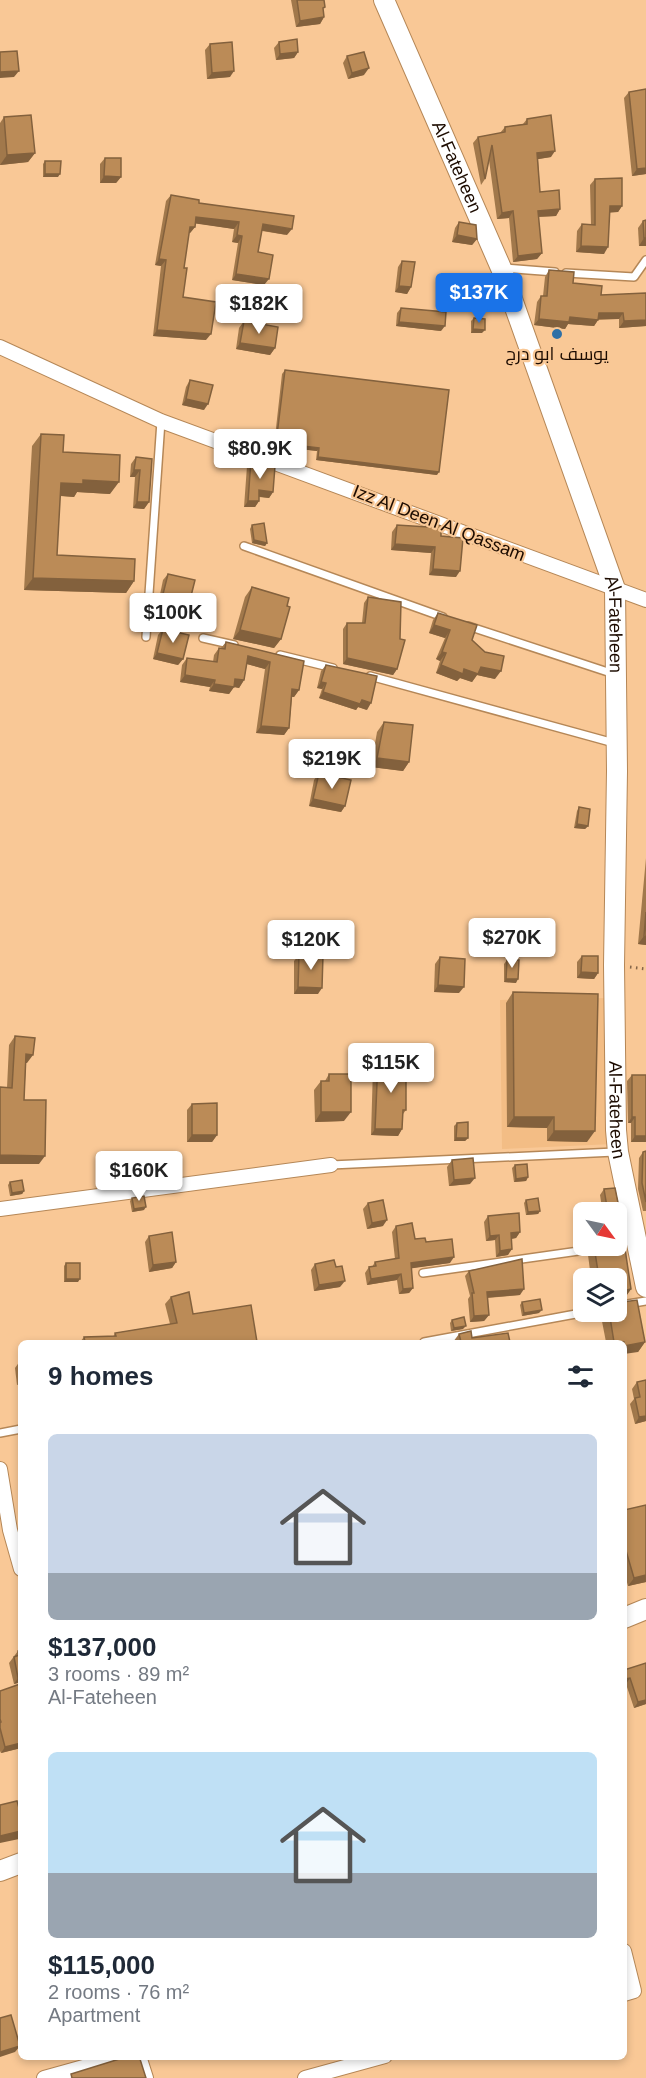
<!DOCTYPE html>
<meta charset="utf-8">
<style>
:root{--surface:#fff;--page:#f2f2f3;--text:#1f2937;--muted:#747a83;--accent:#1a73e8}
body{margin:0;font-family:Arial,Cairo,sans-serif;background:var(--page);color:var(--text);height:100vh;display:flex;flex-direction:column;font-size:22px;white-space:nowrap}
*{box-sizing:border-box;margin:0}
p{font-size:20px;color:var(--muted)}
.icon{flex:none;width:33px;height:33px;fill:none;stroke:currentColor;stroke-width:2;stroke-linecap:round;stroke-linejoin:round}
.map{position:relative;flex:1;overflow:hidden}
.side{position:absolute;left:18px;top:1340px;width:609px;height:720px;display:flex;flex-direction:column;background:var(--surface);border-radius:9px;box-shadow:0 3px 9px #0003}
.side>*{flex:none}
.needle{width:39px;rotate:123deg}
.tools{position:absolute;left:573px;top:1202px;display:grid;gap:12px}
.tools a{display:grid;place-items:center;width:54px;height:54px;border-radius:9px;background:var(--surface);box-shadow:0 3px 9px #0003;font-size:30px}
.price{position:absolute;translate:-50% -51px;padding:0 14px;border-radius:6px;background:#fff;color:#222;font-size:20px;line-height:39px;filter:drop-shadow(0 2px 3px #0008)}
.price::after{content:'';position:absolute;left:50%;top:36px;width:18px;height:14px;margin-left:-9px;background:inherit;clip-path:polygon(0 0,100% 0,50% 100%)}
.price.selected{background:var(--accent);color:#fff}
ul{padding:0;list-style:none}
li{display:grid;align-content:center;gap:12px;height:318px;padding:0 30px}
li span{display:grid;place-items:center;height:186px;border-radius:9px;color:#555}
li>.icon{margin-inline-start:auto}
span .icon{width:108px;height:108px;fill:#fffc;stroke-width:1}
li b{font-size:26px}
h2{display:flex;justify-content:space-between;align-items:center;height:72px;padding:0 30px;font-size:26px}
.map>svg:first-child{display:block}
.built{fill:#f3bd85}
.lines{fill:none;stroke-linecap:round;stroke-linejoin:round}
.lane-casing{stroke:#b58757;stroke-width:10}
.street-casing{stroke:#b58757;stroke-width:16}
.secondary-casing{stroke:#b58757;stroke-width:22}
.path{stroke:#846447;stroke-width:3;stroke-dasharray:1.5 4.5;stroke-linecap:butt}
.lane{stroke:#fff;stroke-width:7}
.street{stroke:#fff;stroke-width:14}
.secondary{stroke:#fff;stroke-width:20}
.wall{fill:#a1784b}
.shaded-wall{fill:#83613d}
.building{fill:#bb8b57;stroke:#83613d;stroke-width:1.5}
.poi-dot{fill:#2f70a6;stroke:#f9c896;stroke-width:2}
.labels{text-anchor:middle;dominant-baseline:central;stroke-width:4.5;stroke-linejoin:round;paint-order:stroke}
.street-label{font-size:18px;fill:#1c0b00;stroke:#f9c896}
.poi-label{font-size:18px;fill:#1c0b00;stroke:#f9c896}
</style>
<div class="map">
<svg width="646" height="2078" viewBox="0 0 646 2078">
<rect width="100%" height="100%" fill="#f9c896"/>
<polygon class="built" points="610,998 613,1144 502,1149 500,1000"/>
<g class="lines">
<g class="lane-casing">
<g id="lane">
<polyline points="503,268 555,272"/>
<polyline points="566,273 634,277 646,260"/>
<polyline points="244,546 443,617"/>
<polyline points="468,626 614,674"/>
<polyline points="146,637 161,421"/>
<polyline points="203,638 234,645"/>
<polyline points="280,655 333,668"/>
<polyline points="370,676 614,743"/>
<polyline points="331,1165 615,1152"/>
<polyline points="423,1273 600,1248"/>
<polyline points="616,1306 646,1301"/>
<polyline points="424,1342 592,1311"/>
<polyline points="0,1433 21,1429"/>
</g>
</g>
<g class="street-casing">
<g id="street">
<polyline points="0,347 161,421 646,600"/>
<polyline points="0,1209 331,1165"/>
<polyline points="0,1469 10,1530 21,1569"/>
<polyline points="624,1951 634,1991 624,1994"/>
<polyline points="139,2056 146,2078"/>
<polyline points="44,2078 123,2056"/>
<polyline points="305,2078 385,2056"/>
</g>
</g>
<g class="secondary-casing">
<g id="secondary">
<path id="s1" d="M 384,0 L 501,268 L 615,589 L 617,771 L 614,965 L 616,1130 L 618,1152 L 646,1287"/>
<polyline points="624,1618 646,1609"/>
<polyline points="0,1871 21,1863"/>
</g>
</g>
<polyline class="path" points="630,967 646,969"/>
<use href="#lane" class="lane"/>
<use href="#street" class="street"/>
<use href="#secondary" class="secondary"/>
</g>
<g class="wall">
<polygon points="291,0 324,0 323,10 324,17 320,24 296,27"/>
<polygon points="279,42 298,52 294,58 276,60 274,48"/>
<polygon points="210,44 230,77 207,79 205,50"/>
<polygon points="347,56 364,75 348,79 343,63"/>
<polygon points="646,89 646,174 632,176 624,98 629,92"/>
<polygon points="4,117 35,153 28,162 0,165 0,123"/>
<polygon points="527,119 551,157 538,159 540,192 560,209 556,216 538,217 542,253 537,259 513,262 509,218 497,219 489,160 485,179 481,185 473,143 478,137 500,133 505,127 523,124"/>
<polygon points="105,158 121,177 116,183 100,183 100,164"/>
<polygon points="45,161 58,177 43,177 43,164"/>
<polygon points="595,179 622,206 618,212 610,212 604,254 576,252 577,231 582,224 591,225 590,185"/>
<polygon points="171,195 199,203 287,235 262,231 258,252 264,285 232,280 238,243 232,242 234,229 195,223 195,227 190,233 189,233 184,268 183,297 206,340 153,336 161,266 155,265 166,201"/>
<polygon points="643,221 646,246 639,246 638,228"/>
<polygon points="459,222 477,239 472,245 452,242 455,228"/>
<polygon points="402,261 411,287 407,294 395,292 398,267"/>
<polygon points="549,270 573,283 601,295 646,293 646,326 619,328 619,319 598,320 594,326 568,324 565,329 534,325 537,302 541,296 543,296 545,277"/>
<polygon points="401,308 441,331 396,326 397,313"/>
<polygon points="474,318 482,333 471,333 471,321"/>
<polygon points="244,321 275,348 270,355 236,349 239,328"/>
<polygon points="285,370 437,475 316,460 317,451 274,446 282,374"/>
<polygon points="190,380 204,410 182,405 186,387"/>
<polygon points="41,434 110,494 77,492 74,497 60,496 57,555 134,581 126,593 24,590 32,446"/>
<polygon points="136,457 149,502 144,509 133,508 135,477 130,477 131,464"/>
<polygon points="251,460 259,465 273,492 269,498 259,497 259,501 255,507 244,507 247,466"/>
<polygon points="428,522 441,536 456,577 429,575 431,553 391,550 392,532 397,525 424,527"/>
<polygon points="252,525 267,543 265,546 252,543 250,529"/>
<polygon points="168,574 188,608 184,615 157,609 163,580"/>
<polygon points="252,587 287,606 281,639 274,648 233,639 245,597"/>
<polygon points="368,597 400,639 397,669 393,675 343,664 343,629 347,623 362,623 364,603"/>
<polygon points="438,613 472,640 495,679 477,675 472,682 460,678 457,681 436,673 440,661 436,659 445,638 429,633 433,620"/>
<polygon points="163,629 183,659 178,665 153,659 158,635"/>
<polygon points="226,642 304,661 299,690 294,697 292,697 289,728 284,735 256,733 265,669 247,664 244,680 239,688 234,687 229,694 209,691 210,687 180,682 182,665 187,658 213,662 214,655 219,648 221,648"/>
<polygon points="326,665 367,710 358,707 356,710 319,698 322,689 317,688 321,671"/>
<polygon points="384,722 409,762 403,771 371,767 377,732"/>
<polygon points="319,773 345,806 341,812 309,806 314,780"/>
<polygon points="579,807 588,826 585,829 574,828 577,811"/>
<polygon points="646,858 646,945 638,944"/>
<polygon points="299,955 318,994 294,994 294,961"/>
<polygon points="582,956 598,973 594,979 577,978 577,962"/>
<polygon points="440,957 459,993 434,992 435,964"/>
<polygon points="507,960 516,983 504,982 504,964"/>
<polygon points="513,992 587,1142 547,1141 547,1128 507,1127 506,1003"/>
<polygon points="15,1036 27,1063 26,1063 24,1100 39,1164 7,1088 9,1045"/>
<polygon points="378,1060 406,1110 403,1114 402,1129 398,1136 371,1135 373,1067"/>
<polygon points="329,1074 344,1121 315,1122 314,1090 321,1081 325,1081"/>
<polygon points="632,1075 646,1075 646,1142 631,1142 631,1123 628,1123 627,1081"/>
<polygon points="192,1104 217,1135 212,1142 187,1142 187,1110"/>
<polygon points="457,1123 468,1138 465,1141 454,1141 454,1126"/>
<polygon points="646,1151 646,1211 643,1211 638,1189 639,1158 643,1152"/>
<polygon points="452,1160 470,1184 449,1186 447,1167"/>
<polygon points="515,1165 528,1177 526,1181 514,1182 512,1168"/>
<polygon points="10,1182 24,1191 22,1194 10,1196 8,1185"/>
<polygon points="615,1188 624,1232 619,1238 616,1238 616,1212 587,1212 589,1209 602,1208 600,1195 604,1189"/>
<polygon points="132,1198 144,1210 132,1212 130,1201"/>
<polygon points="526,1200 540,1211 538,1214 526,1215 524,1203"/>
<polygon points="368,1203 383,1226 367,1229 363,1209"/>
<polygon points="488,1216 520,1232 516,1238 512,1239 508,1255 496,1257 495,1240 486,1241 484,1222"/>
<polygon points="396,1226 415,1239 426,1242 450,1263 411,1268 413,1288 409,1293 399,1294 397,1280 367,1285 365,1273 369,1267 372,1267 375,1262 395,1259 392,1232"/>
<polygon points="149,1236 176,1262 172,1268 149,1272 145,1242"/>
<polygon points="594,1246 631,1289 624,1299 620,1300 645,1342 638,1352 624,1342 606,1342 600,1311 616,1311 616,1278 591,1278 588,1255"/>
<polygon points="66,1263 78,1282 64,1282 64,1266"/>
<polygon points="315,1264 336,1267 340,1287 314,1291 311,1270"/>
<polygon points="469,1271 520,1295 487,1298 489,1315 484,1321 470,1322 468,1299 470,1296 465,1276"/>
<polygon points="171,1297 193,1314 257,1342 80,1342 84,1337 113,1337 115,1333 170,1324 165,1304"/>
<polygon points="522,1302 539,1313 522,1316 520,1305"/>
<polygon points="452,1320 463,1329 451,1331 450,1323"/>
<polygon points="459,1334 472,1338 510,1342 453,1342"/>
<polygon points="20,1361 21,1361 21,1384 17,1385 15,1368"/>
<polygon points="646,1380 646,1421 635,1424 630,1404 634,1399 632,1389 637,1382"/>
<polygon points="624,1510 646,1582 628,1586 624,1571"/>
<polygon points="21,1650 21,1682 14,1684 9,1663 18,1651"/>
<polygon points="646,1663 646,1704 634,1708 626,1684 624,1684 624,1670"/>
<polygon points="0,1691 21,1748 1,1753 0,1751"/>
</g>
<g class="shaded-wall">
<polygon points="324,17 320,24 296,27 300,21"/>
<polygon points="298,52 294,58 276,60 280,54"/>
<polygon points="369,68 364,75 348,79 352,73"/>
<polygon points="19,71 14,77 0,78 0,72"/>
<polygon points="234,71 230,77 207,79 212,73"/>
<polygon points="555,151 551,157 533,160 537,153"/>
<polygon points="35,153 28,162 0,165 7,155"/>
<polygon points="646,168 646,174 632,176 637,169"/>
<polygon points="45,174 60,174 58,177 43,177"/>
<polygon points="104,176 121,177 116,183 100,183"/>
<polygon points="610,206 622,206 618,212 606,213"/>
<polygon points="560,209 556,216 533,217 538,211"/>
<polygon points="513,211 509,218 497,219 502,213"/>
<polygon points="196,217 239,222 234,229 192,223"/>
<polygon points="263,224 292,229 287,235 259,230"/>
<polygon points="190,227 195,227 190,233 186,233"/>
<polygon points="237,235 242,236 238,243 232,242"/>
<polygon points="457,235 477,239 472,245 452,242"/>
<polygon points="644,238 646,238 646,246 639,246"/>
<polygon points="581,246 608,247 604,254 576,252"/>
<polygon points="542,253 537,259 513,262 518,256"/>
<polygon points="159,259 166,260 161,266 155,265"/>
<polygon points="236,274 269,279 264,285 232,280"/>
<polygon points="399,286 411,287 407,294 395,292"/>
<polygon points="599,313 623,313 619,319 596,319 598,320 594,326 568,324 565,329 534,325 539,319 570,317"/>
<polygon points="646,320 646,326 619,328 624,321"/>
<polygon points="399,322 445,326 441,331 396,326"/>
<polygon points="473,329 485,330 482,333 471,333"/>
<polygon points="157,330 211,334 206,340 153,336"/>
<polygon points="240,343 275,348 270,355 236,349"/>
<polygon points="186,399 208,404 204,410 182,405"/>
<polygon points="276,443 319,448 317,451 274,446"/>
<polygon points="318,457 439,472 437,475 316,460"/>
<polygon points="134,470 140,470 135,477 130,477"/>
<polygon points="83,480 119,482 110,494 77,492 74,497 52,495 61,483"/>
<polygon points="259,490 273,492 269,498 255,496"/>
<polygon points="248,501 259,501 255,507 244,507"/>
<polygon points="137,502 149,502 144,509 133,508"/>
<polygon points="254,540 267,543 265,546 252,543"/>
<polygon points="395,544 435,547 431,553 391,550"/>
<polygon points="433,569 460,571 456,577 429,575"/>
<polygon points="33,578 134,581 126,593 24,590"/>
<polygon points="161,602 188,608 184,615 157,609"/>
<polygon points="434,625 450,630 445,638 429,633"/>
<polygon points="240,630 281,639 274,648 233,639"/>
<polygon points="442,652 446,653 440,661 436,659"/>
<polygon points="157,653 183,659 178,665 153,659"/>
<polygon points="248,656 270,662 265,669 243,663"/>
<polygon points="347,658 397,669 393,675 343,664"/>
<polygon points="441,665 464,669 481,667 501,671 495,679 477,675 472,682 460,678 457,681 436,673"/>
<polygon points="185,675 215,680 210,687 180,682"/>
<polygon points="235,679 244,680 239,688 230,686"/>
<polygon points="321,682 326,683 322,689 317,688"/>
<polygon points="214,684 234,687 229,694 209,691"/>
<polygon points="292,689 299,690 294,697 287,696"/>
<polygon points="323,692 362,700 371,703 367,710 358,707 356,710 319,698"/>
<polygon points="261,726 289,728 284,735 256,733"/>
<polygon points="377,758 409,762 403,771 371,767"/>
<polygon points="313,799 345,806 341,812 309,806"/>
<polygon points="577,824 588,826 585,829 574,828"/>
<polygon points="644,936 646,937 646,945 638,944"/>
<polygon points="581,972 598,973 594,979 577,978"/>
<polygon points="506,979 518,979 516,983 504,982"/>
<polygon points="438,985 464,987 459,993 434,992"/>
<polygon points="298,987 322,988 318,994 294,994"/>
<polygon points="26,1054 33,1055 27,1063 20,1063"/>
<polygon points="321,1112 351,1112 344,1121 315,1122"/>
<polygon points="514,1117 554,1117 547,1128 507,1127"/>
<polygon points="632,1117 635,1117 631,1123 628,1123"/>
<polygon points="375,1129 402,1129 398,1136 371,1135"/>
<polygon points="554,1131 595,1131 587,1142 547,1141"/>
<polygon points="192,1135 217,1135 212,1142 187,1142"/>
<polygon points="635,1136 646,1136 646,1142 631,1142"/>
<polygon points="456,1138 468,1138 465,1141 454,1141"/>
<polygon points="0,1155 45,1156 39,1164 0,1164"/>
<polygon points="528,1177 526,1181 514,1182 516,1179"/>
<polygon points="475,1178 470,1184 449,1186 454,1180"/>
<polygon points="24,1191 22,1194 10,1196 12,1193"/>
<polygon points="146,1207 144,1210 132,1212 134,1209"/>
<polygon points="540,1211 538,1214 526,1215 528,1212"/>
<polygon points="387,1220 383,1226 367,1229 372,1223"/>
<polygon points="520,1232 516,1238 507,1239 511,1233"/>
<polygon points="624,1232 619,1238 616,1238 616,1233"/>
<polygon points="499,1235 495,1240 486,1241 490,1236"/>
<polygon points="512,1249 508,1255 496,1257 500,1251"/>
<polygon points="454,1257 450,1263 407,1269 411,1263"/>
<polygon points="176,1262 172,1268 149,1272 153,1265"/>
<polygon points="401,1274 397,1280 367,1285 371,1279"/>
<polygon points="66,1279 80,1279 78,1282 64,1282"/>
<polygon points="345,1281 340,1287 314,1291 319,1285"/>
<polygon points="413,1288 409,1293 399,1294 403,1289"/>
<polygon points="524,1289 520,1295 483,1298 487,1292"/>
<polygon points="631,1289 624,1299 616,1301 620,1292"/>
<polygon points="542,1310 539,1313 522,1316 524,1313"/>
<polygon points="489,1315 484,1321 470,1322 474,1316"/>
<polygon points="466,1326 463,1329 451,1331 454,1328"/>
<polygon points="645,1342 638,1352 624,1354 624,1346"/>
<polygon points="646,1416 646,1421 635,1424 639,1417"/>
<polygon points="646,1575 646,1582 628,1586 634,1578"/>
<polygon points="21,1677 21,1682 14,1684 18,1678"/>
<polygon points="630,1678 626,1684 624,1684 624,1681 625,1679"/>
<polygon points="646,1700 646,1704 634,1708 638,1702"/>
<polygon points="21,1743 21,1748 1,1753 5,1747"/>
<polygon points="21,1831 21,1836 19,1839 0,1843 0,1836"/>
<polygon points="20,2046 15,2052 0,2057 0,2052"/>
</g>
<g class="building">
<polygon points="297,0 324,0 325,7 323,8 324,17 300,21"/>
<polygon points="297,39 298,52 280,54 279,42"/>
<polygon points="232,42 234,71 212,73 210,44"/>
<polygon points="17,51 19,71 0,72 0,52"/>
<polygon points="364,52 369,68 352,73 347,56"/>
<polygon points="646,89 646,168 637,169 629,92"/>
<polygon points="31,115 35,153 7,155 4,117"/>
<polygon points="551,115 555,151 537,153 540,192 559,190 560,209 538,211 542,253 518,256 513,211 502,213 492,145 485,179 478,137 505,132 505,127 527,124 527,119"/>
<polygon points="105,158 121,158 121,177 104,176"/>
<polygon points="45,161 61,161 60,174 45,174"/>
<polygon points="622,178 622,206 610,206 608,247 581,246 582,224 595,225 595,179"/>
<polygon points="171,195 199,200 199,203 294,216 292,229 263,224 258,252 273,255 269,279 236,274 242,236 237,235 239,222 196,217 195,227 190,227 184,268 187,268 183,297 216,302 211,334 157,330 166,260 159,259"/>
<polygon points="646,220 646,238 644,238 643,221"/>
<polygon points="459,222 476,225 477,239 457,235"/>
<polygon points="402,261 415,262 411,287 399,286"/>
<polygon points="549,270 574,272 573,283 602,286 601,295 646,293 646,320 624,321 623,313 599,313 598,320 570,317 569,322 539,319 541,296 547,296"/>
<polygon points="401,308 446,312 445,326 399,322"/>
<polygon points="474,318 485,319 485,330 473,329"/>
<polygon points="244,321 278,327 275,348 240,343"/>
<polygon points="285,370 449,390 439,472 318,457 319,448 276,443"/>
<polygon points="190,380 213,385 208,404 186,399"/>
<polygon points="41,434 64,435 63,452 120,455 119,482 83,480 83,484 61,483 57,555 135,559 134,581 33,578"/>
<polygon points="136,457 152,459 149,502 137,502 140,470 134,470"/>
<polygon points="251,460 260,460 259,465 275,466 273,492 259,490 259,501 248,501"/>
<polygon points="428,522 431,522 441,526 441,536 463,538 460,571 433,569 435,547 395,544 397,525 428,527"/>
<polygon points="264,523 267,543 254,540 252,525"/>
<polygon points="168,574 195,580 188,608 161,602"/>
<polygon points="252,587 289,598 287,606 290,607 281,639 240,630"/>
<polygon points="368,597 401,602 400,639 405,640 397,669 347,658 347,623 365,623"/>
<polygon points="438,613 477,625 472,640 485,652 504,656 501,671 481,667 478,674 464,669 463,674 441,665 446,653 442,652 450,630 434,625"/>
<polygon points="163,629 189,635 183,659 157,653"/>
<polygon points="226,642 304,661 299,690 292,689 289,728 261,726 270,662 248,656 244,680 235,679 234,687 214,684 215,680 185,675 187,658 217,662 219,648 225,649"/>
<polygon points="326,665 377,676 371,703 362,700 360,704 323,692 326,683 321,682"/>
<polygon points="384,722 413,725 409,762 377,758"/>
<polygon points="319,773 351,780 345,806 313,799"/>
<polygon points="579,807 590,809 588,826 577,824"/>
<polygon points="646,912 646,937 644,936"/>
<polygon points="299,955 323,955 322,988 298,987"/>
<polygon points="582,956 598,956 598,973 581,972"/>
<polygon points="440,957 465,959 464,987 438,985"/>
<polygon points="507,960 519,960 518,979 506,979"/>
<polygon points="513,992 598,994 595,1131 554,1131 554,1117 514,1117"/>
<polygon points="15,1036 35,1038 33,1055 26,1054 24,1100 46,1100 45,1156 0,1155 0,1087 12,1088"/>
<polygon points="378,1060 406,1060 406,1110 403,1110 402,1129 375,1129"/>
<polygon points="329,1074 351,1074 351,1112 321,1112 321,1081 329,1081"/>
<polygon points="632,1075 646,1075 646,1136 635,1136 635,1117 632,1117"/>
<polygon points="217,1103 217,1135 192,1135 192,1104"/>
<polygon points="468,1122 468,1138 456,1138 457,1123"/>
<polygon points="646,1151 646,1202 642,1183 643,1152"/>
<polygon points="473,1158 475,1178 454,1180 452,1160"/>
<polygon points="527,1164 528,1177 516,1179 515,1165"/>
<polygon points="22,1180 24,1191 12,1193 10,1182"/>
<polygon points="615,1188 624,1232 616,1233 616,1212 589,1212 589,1209 607,1207 604,1189"/>
<polygon points="144,1196 146,1207 134,1209 132,1198"/>
<polygon points="538,1198 540,1211 528,1212 526,1200"/>
<polygon points="383,1200 387,1220 372,1223 368,1203"/>
<polygon points="519,1213 520,1232 511,1233 512,1249 500,1251 499,1235 490,1236 488,1216"/>
<polygon points="412,1223 415,1239 425,1238 426,1242 452,1239 454,1257 411,1263 413,1288 403,1289 401,1274 371,1279 369,1267 376,1266 375,1262 399,1258 396,1226"/>
<polygon points="172,1232 176,1262 153,1265 149,1236"/>
<polygon points="624,1242 631,1289 620,1292 617,1298 623,1302 637,1300 645,1342 624,1346 624,1342 614,1342 609,1311 616,1311 616,1278 599,1278 594,1246 616,1245 616,1243"/>
<polygon points="522,1259 524,1289 487,1292 489,1315 474,1316 472,1293 474,1293 469,1271"/>
<polygon points="334,1260 336,1267 342,1266 345,1281 319,1285 315,1264"/>
<rect x="66" y="1263" width="14" height="16"/>
<polygon points="189,1292 193,1314 251,1305 257,1342 85,1342 84,1337 116,1336 115,1333 177,1323 171,1297"/>
<polygon points="540,1299 542,1310 524,1313 522,1302"/>
<polygon points="464,1317 466,1326 454,1328 452,1320"/>
<polygon points="471,1331 472,1338 508,1333 510,1342 461,1342 459,1334"/>
<polygon points="646,1380 646,1416 639,1417 635,1398 640,1397 637,1382"/>
<polygon points="646,1505 646,1575 634,1578 624,1544 624,1510"/>
<polygon points="21,1650 21,1677 18,1678 14,1657 19,1655 18,1651"/>
<polygon points="646,1663 646,1700 638,1702 630,1678 625,1679 624,1670"/>
<polygon points="20,1684 21,1688 21,1743 5,1747 0,1728 0,1723 1,1722 0,1719 0,1691"/>
<polygon points="17,1801 21,1815 21,1831 0,1836 0,1805"/>
<polygon points="11,2015 20,2046 0,2052 0,2018"/>
<polygon points="129,2056 139,2056 146,2078 72,2078 71,2074"/>
</g>
<circle class="poi-dot" cx="557" cy="334" r="6"/>
<g class="labels">
<g class="street-label">
<text stroke="none"><textPath href="#s1" startOffset="182">Al-Fateheen</textPath></text>
<text transform="translate(439 523) rotate(21)">Izz Al Deen Al Qassam</text>
<text stroke="none"><textPath href="#s1" startOffset="668">Al-Fateheen</textPath></text>
<text stroke="none"><textPath href="#s1" startOffset="1154">Al-Fateheen</textPath></text>
</g>
<g class="poi-label">
<text x="557" y="354">يوسف ابو درج</text>
</g>
</g>
</svg>
<div class="tools">
<a><svg class="needle" viewBox="-14 -14 28 28"><path d="M0-13l5 13h-10z" fill="#e53935"/><path d="M0 13l5-13h-10z" fill="#747a83"/></svg></a>
<a><svg class="icon" aria-label="layers" viewBox="0 0 24 24"><path d="M12 4l9 5-9 5-9-5zM3 14l9 5 9-5"/></svg></a>
</div>
<b class="price selected" style="left:479px;top:324px">$137K</b>
<b class="price" style="left:259px;top:335px">$182K</b>
<b class="price" style="left:260px;top:480px">$80.9K</b>
<b class="price" style="left:173px;top:644px">$100K</b>
<b class="price" style="left:332px;top:790px">$219K</b>
<b class="price" style="left:512px;top:969px">$270K</b>
<b class="price" style="left:311px;top:971px">$120K</b>
<b class="price" style="left:391px;top:1094px">$115K</b>
<b class="price" style="left:139px;top:1202px">$160K</b>
<section class="side">
<h2>9 homes<svg class="icon" aria-label="filters" viewBox="0 0 24 24"><path d="M4 7h16M4 17h16"/><circle cx="9" cy="7" r="2"/><circle cx="15" cy="17" r="2"/></svg></h2>
<ul>
<li><span style="background:linear-gradient(#c9d6e8 75%,#9aa5b1 0)"><svg class="icon" aria-label="home" viewBox="0 0 24 24"><path d="M3 11l9-7 9 7M6 9v11h12V9"/></svg></span><div><b>$137,000</b><p>3 rooms · 89 m²</p><p>Al-Fateheen</p></div></li>
<li><span style="background:linear-gradient(#bfe0f5 65%,#9aa5b1 0)"><svg class="icon" aria-label="home" viewBox="0 0 24 24"><path d="M3 11l9-7 9 7M6 9v11h12V9"/></svg></span><div><b>$115,000</b><p>2 rooms · 76 m²</p><p>Apartment</p></div></li>
</ul>
</section>
</div>
